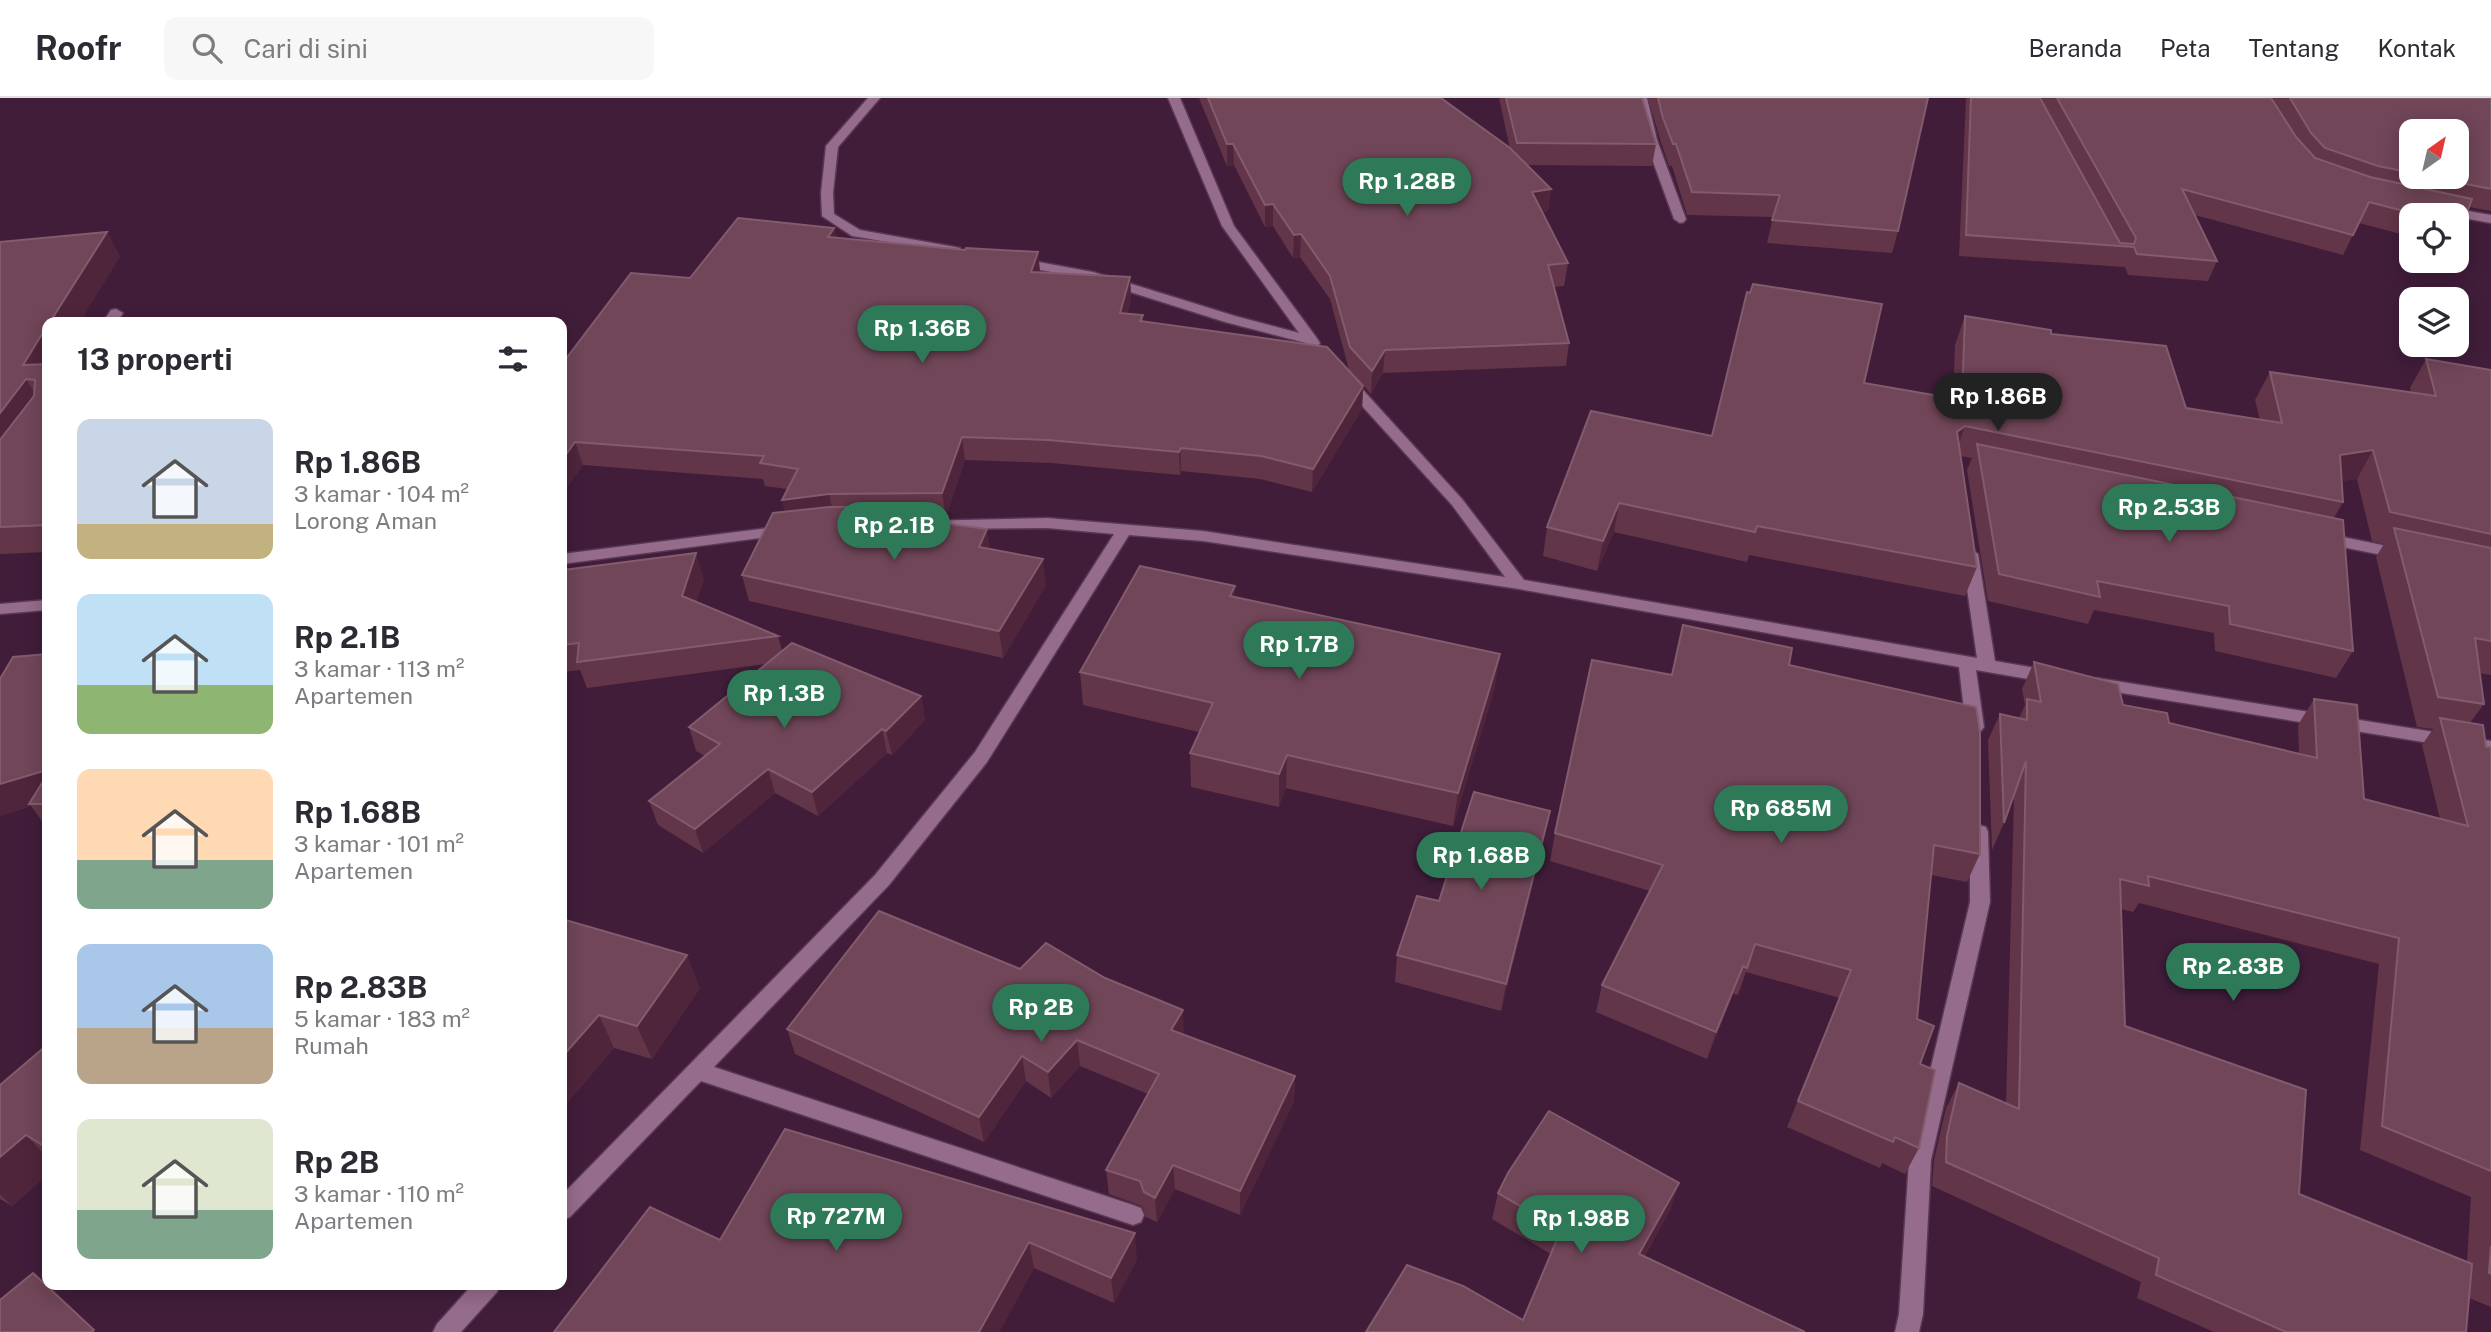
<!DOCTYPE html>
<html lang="id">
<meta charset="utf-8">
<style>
:root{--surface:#fff;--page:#f7f7f7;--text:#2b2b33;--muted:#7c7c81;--line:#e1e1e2;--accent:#2e7957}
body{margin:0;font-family:"Public Sans",sans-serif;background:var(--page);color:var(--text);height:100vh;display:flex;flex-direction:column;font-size:26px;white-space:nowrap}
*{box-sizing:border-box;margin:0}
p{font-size:23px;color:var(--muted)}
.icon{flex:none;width:38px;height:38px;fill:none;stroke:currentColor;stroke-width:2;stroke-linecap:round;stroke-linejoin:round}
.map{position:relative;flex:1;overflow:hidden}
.side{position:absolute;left:42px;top:219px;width:525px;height:973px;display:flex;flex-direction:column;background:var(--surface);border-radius:14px;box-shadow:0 4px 18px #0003}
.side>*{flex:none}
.needle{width:46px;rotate:34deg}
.controls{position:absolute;left:2399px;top:21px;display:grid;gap:14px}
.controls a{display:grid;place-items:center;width:70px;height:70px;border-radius:14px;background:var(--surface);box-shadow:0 4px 18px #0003;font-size:35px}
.price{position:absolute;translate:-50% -60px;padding:0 16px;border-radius:24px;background:var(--accent);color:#fff;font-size:23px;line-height:46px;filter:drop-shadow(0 2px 4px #0008)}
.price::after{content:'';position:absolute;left:50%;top:42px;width:21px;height:16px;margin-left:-10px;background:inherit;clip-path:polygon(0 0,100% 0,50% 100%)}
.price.on{background:#222;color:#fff}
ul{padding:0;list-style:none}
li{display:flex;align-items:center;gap:21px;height:175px;padding:0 35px}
li span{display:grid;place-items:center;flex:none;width:196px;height:140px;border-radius:14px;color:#555}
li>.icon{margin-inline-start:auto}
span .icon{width:84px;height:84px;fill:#fffc;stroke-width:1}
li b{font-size:30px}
h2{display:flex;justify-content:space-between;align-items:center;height:84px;padding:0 35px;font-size:30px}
header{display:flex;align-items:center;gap:42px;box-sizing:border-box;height:98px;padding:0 35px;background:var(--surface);border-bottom:2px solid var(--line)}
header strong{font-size:33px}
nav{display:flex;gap:38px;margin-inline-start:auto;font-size:24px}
.search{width:490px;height:63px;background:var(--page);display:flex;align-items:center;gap:18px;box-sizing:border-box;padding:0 24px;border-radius:14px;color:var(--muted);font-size:26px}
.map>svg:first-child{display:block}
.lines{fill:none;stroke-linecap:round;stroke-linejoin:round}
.minor-casing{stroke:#573952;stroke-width:3}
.minor{fill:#966c8c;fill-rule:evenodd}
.wall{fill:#623648;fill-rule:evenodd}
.shaded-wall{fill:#4f253c}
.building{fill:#704658;stroke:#825b6d;stroke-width:2}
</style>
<header>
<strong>Roofr</strong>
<div class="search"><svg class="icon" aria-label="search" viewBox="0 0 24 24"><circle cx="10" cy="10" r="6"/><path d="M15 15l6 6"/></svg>Cari di sini</div>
<nav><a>Beranda</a><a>Peta</a><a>Tentang</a><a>Kontak</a></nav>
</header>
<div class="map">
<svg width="2491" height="1234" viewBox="0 0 2491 1234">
<rect width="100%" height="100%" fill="#411d3a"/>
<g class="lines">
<g class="minor-casing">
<g id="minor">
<polygon points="868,0 880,0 838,49 833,95 834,116 860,132 955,149 960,150 960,156 852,138 822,118 821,95 826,48"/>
<polygon points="1168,0 1180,0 1234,128 1316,239 1320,245 1318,248 1308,248 1306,245 1225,224 1086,180 1017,168 1011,164 1017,160 1093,174 1235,218 1299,235 1222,128"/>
<polygon points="1635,0 1647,0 1657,42 1686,121 1684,124 1680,125 1674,121 1645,42"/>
<polygon points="2445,109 2491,117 2491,125 2441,116 2441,110"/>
<polygon points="116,211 123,215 117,224 103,224 111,212"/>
<polygon points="1348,280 1353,281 1462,401 1524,482 1977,560 1962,456 1970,451 1978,456 1995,563 2052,573 2061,579 2052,585 1976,572 1984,629 1981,633 1969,633 1966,629 1959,569 1519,491 1203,443 1129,437 987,664 889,787 714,969 1133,1107 1141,1110 1144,1117 1141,1124 1133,1127 701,983 570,1119 562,1122 562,1097 875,777 975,654 1114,436 1047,430 924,431 916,426 919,423 1047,420 1203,433 1505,479 1452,407 1343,287 1341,284"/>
<polygon points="784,428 792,433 790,436 562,466 562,456"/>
<polygon points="2323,435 2402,451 2410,456 2402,461 2317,444 2315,440 2317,436"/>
<polygon points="47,502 47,512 0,516 0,506"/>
<polygon points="2097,580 2491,643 2491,655 2091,590 2088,586"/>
<polygon points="1979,727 1986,729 1988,734 1990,804 1931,1062 1923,1216 1919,1234 1895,1234 1899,1216 1909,1062 1970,804 1970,734 1972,729"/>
<polygon points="473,1186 500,1186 497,1194 461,1234 433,1234 437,1226"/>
</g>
</g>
<use href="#minor" class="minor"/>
</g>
<g class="wall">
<polygon points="1199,0 1441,0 1510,51 1499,0 1642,0 1656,46 1652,68 1527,67 1551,91 1548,113 1542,114 1568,165 1564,188 1554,189 1569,245 1566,268 1383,275 1371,296 1349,272 1330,201 1300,159 1293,160 1273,128 1265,129 1234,67 1227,68"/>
<polygon points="1648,0 1928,0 1898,133 1892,155 1767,145 1773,119 1687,117 1672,68 1669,68 1660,41"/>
<path d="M 1966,0 L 2491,0 L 2491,113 L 2469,109 L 2462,128 L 2457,138 L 2457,117 L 2412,117 L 2412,139 L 2359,125 L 2343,157 L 2195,117 L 2217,163 L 2208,183 L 2128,177 L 2125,169 L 1959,158 ZM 2412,33 L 2457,79 L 2412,79 Z"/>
<polygon points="834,130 836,139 965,152 1038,154 1040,174 1130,179 1131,201 1127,216 1143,217 1143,224 1363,288 1362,311 1312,394 1260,381 1181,373 1180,377 1051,365 965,362 946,418 938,418 939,425 990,451 1046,487 1003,560 749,503 742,477 785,414 787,391 765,388 763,381 583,367 562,396 562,266 690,180"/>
<polygon points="107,134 120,159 47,224 47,454 0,456 0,144"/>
<path d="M 1965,218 L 2051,236 L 2186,310 L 2260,322 L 2255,302 L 2270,274 L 2411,294 L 2410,290 L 2426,261 L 2491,272 L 2491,577 L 2479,575 L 2484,606 L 2470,625 L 2486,649 L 2491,649 L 2491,1209 L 2469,1200 L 2466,1234 L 2214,1234 L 2137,1200 L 2141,1184 L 1932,1088 L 1934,1062 L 1946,1010 L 1959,985 L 2006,1005 L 2014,699 L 2004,725 L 1992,752 L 1988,642 L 2000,616 L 2019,620 L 2025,607 L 2022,591 L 2034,564 L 2123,607 L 2169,625 L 2299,656 L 2298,627 L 2314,601 L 2364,701 L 2440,721 L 2422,647 L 2433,631 L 2417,629 L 2376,459 L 2384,446 L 2372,443 L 2357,381 L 2342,383 L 2343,404 L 2334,420 L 2353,553 L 2336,580 L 2215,553 L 2214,535 L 2094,512 L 2088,526 L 1988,503 L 1967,372 L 1972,360 L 1960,358 L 1977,469 L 1965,498 L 1749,457 L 1747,464 L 1614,434 L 1597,473 L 1543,458 L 1547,429 L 1712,338 L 1953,300 L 1955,247 ZM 2139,805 L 2379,866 L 2360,1052 L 2471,1099 L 2467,1164 L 2299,1096 L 2125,928 L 2121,811 L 2133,814 Z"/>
<polygon points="562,467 565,471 704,481 696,504 778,538 782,553 921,598 925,622 892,657 887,655 818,718 775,695 703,755 658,727 649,703 705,658 696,653 689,629 766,566 587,590 580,572 562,574"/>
<polygon points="1683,527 1789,567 1980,756 1967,784 1931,777 1917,921 1920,966 1919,1050 1905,1076 1882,1065 1880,1070 1787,1029 1840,900 1746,874 1738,897 1733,896 1707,961 1596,914 1602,887 1650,793 1550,763 1555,735 1672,577"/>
<polygon points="47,556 47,730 31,708 0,718 0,581"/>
<polygon points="1080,574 1495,589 1453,728 1286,690 1279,709 1191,689 1190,655 1199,634 1083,607"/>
<polygon points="1544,741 1501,913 1395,884 1397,857 1439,803"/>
<polygon points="562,821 700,890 652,961 614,950 562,1011"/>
<polygon points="1020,871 1184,937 1295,978 1294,1003 1240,1117 1175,1091 1157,1124 1146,1119 1142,1108 1109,1096 1106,1072 1148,996 1080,968 1051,1000 1026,983 984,1044 795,956 787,931"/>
<polygon points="47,947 47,1077 12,1108 0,1101 0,987"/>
<polygon points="785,1031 1137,1161 1114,1205 1034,1170 999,1234 554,1234 720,1142"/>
<polygon points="1679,1085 1670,1112 1644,1159 1523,1222 1551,1156 1492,1121 1498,1095"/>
</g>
<g class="shaded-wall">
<polygon points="1227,46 1233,46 1234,67 1227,68"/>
<polygon points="1551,91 1548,113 1529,116 1532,94"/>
<polygon points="1273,106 1273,128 1265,129 1265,107"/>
<polygon points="834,130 838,151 828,139"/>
<polygon points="107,134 120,159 80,224 50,224"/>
<polygon points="1301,136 1300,159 1293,160 1294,137"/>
<polygon points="1038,154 1040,175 1031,174"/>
<polygon points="1130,179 1131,201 1121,237 1120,215"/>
<polygon points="47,228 47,277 35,282 23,267"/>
<polygon points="1385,252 1383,275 1371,296 1372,273"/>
<polygon points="26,281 41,306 0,362 0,315"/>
<polygon points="1363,288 1362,311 1312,394 1313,371"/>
<polygon points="1965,328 1955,357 1957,334"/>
<polygon points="962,339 965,362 946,418 942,395"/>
<polygon points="575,344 583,367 562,396 562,362"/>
<polygon points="1181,350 1181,373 1180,377 1179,354"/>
<polygon points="2373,352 2357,381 2323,386 2340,357"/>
<polygon points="829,396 834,419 787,425 782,402"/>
<polygon points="1619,405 1614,434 1597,473 1603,443"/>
<polygon points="936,408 940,434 931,424"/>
<polygon points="987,431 991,457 979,449"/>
<polygon points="696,455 704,481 690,524 682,498"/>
<polygon points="1043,461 1046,487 1003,560 999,533"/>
<polygon points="1235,488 1235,521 1230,498"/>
<polygon points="1500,556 1495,589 1453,728 1458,695"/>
<polygon points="921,598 925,622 892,657 886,633"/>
<polygon points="882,631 887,655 818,718 812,694"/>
<polygon points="1287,657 1286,690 1279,709 1279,676"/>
<polygon points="768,671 775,695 703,755 695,731"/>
<polygon points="47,672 47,703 29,706 31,708 0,718 0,686"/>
<polygon points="1550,713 1544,741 1501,913 1506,886"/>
<polygon points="687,857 700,890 652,961 637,928"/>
<polygon points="1743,868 1733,896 1707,961 1716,934"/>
<polygon points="1183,912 1184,937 1171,932"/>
<polygon points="599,917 614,950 562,1011 562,959"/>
<polygon points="1077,942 1080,968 1051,1000 1048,974"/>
<polygon points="1022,958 1026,983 984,1044 979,1019"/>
<polygon points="1295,978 1294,1003 1240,1117 1240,1093"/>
<polygon points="26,1037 47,1059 47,1077 12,1108 0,1096 0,1059"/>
<polygon points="1173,1067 1175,1091 1157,1124 1155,1100"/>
<polygon points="1679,1085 1670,1112 1630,1182 1639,1156"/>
<polygon points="1135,1135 1137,1161 1114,1205 1111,1180"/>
<polygon points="1029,1144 1034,1170 999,1234 979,1234"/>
</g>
<g class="building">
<polygon points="1208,0 1441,0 1510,50 1551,91 1532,94 1568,165 1548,167 1569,245 1385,252 1372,273 1350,249 1330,178 1301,136 1294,137 1273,106 1265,107 1233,46 1227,46"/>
<polygon points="1506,0 1642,0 1656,46 1517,45"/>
<polygon points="1658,0 1928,0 1898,133 1772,122 1780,97 1692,94 1676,46 1673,46 1663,20"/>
<polygon points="1971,0 2040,0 2120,145 2134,146 2136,140 2057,0 2271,0 2296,39 2315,60 2370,79 2472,101 2462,128 2457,127 2457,117 2419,117 2369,104 2353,137 2182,91 2217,163 2137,156 2134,149 1966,137"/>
<polygon points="2290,0 2491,0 2491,91 2431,79 2457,79 2457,33 2412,33 2412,75 2378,68 2325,50 2311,35"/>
<polygon points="738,120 834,130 828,139 965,152 966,150 1038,154 1031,174 1130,179 1120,215 1143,217 1140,223 1327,249 1363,288 1313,371 1261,358 1181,350 1179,354 1049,342 962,339 942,395 829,396 782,402 798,371 760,365 764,358 575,344 562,362 562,266 631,175 690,180"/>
<polygon points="107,134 50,224 47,224 47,228 23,267 47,266 47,427 0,429 0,342 34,298 35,282 26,281 0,315 0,144"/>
<polygon points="1753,186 1882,206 1864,285 1962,302 1965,218 2051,232 2051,236 2166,248 2186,310 2282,325 2270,274 2436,298 2426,261 2491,272 2491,436 2390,414 2373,352 2340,357 2343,404 1965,328 1957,334 1977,469 1757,428 1755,434 1619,405 1603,443 1547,429 1591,313 1712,338 1747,194 1750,195"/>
<polygon points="1977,346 2343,422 2353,553 2230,526 2229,508 2097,483 2100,499 1999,476"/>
<polygon points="936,408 931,424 987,431 979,449 1043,461 999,533 742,477 773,415 829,409"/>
<polygon points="2394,430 2491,450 2491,543 2475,540 2484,606 2438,599"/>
<polygon points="696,455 682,498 778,538 577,564 579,545 562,547 562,467 563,467 563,472"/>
<polygon points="1140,468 1235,488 1230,498 1500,556 1458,695 1287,657 1279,676 1190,655 1213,605 1080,574"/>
<polygon points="1683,527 1792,550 1789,567 1976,609 1980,635 1980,756 1934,747 1917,921 1934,928 1920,966 1935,972 1919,1050 1895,1039 1893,1044 1798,1003 1851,872 1755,846 1747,870 1743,868 1716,934 1602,887 1663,767 1555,735 1592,562 1672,577"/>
<polygon points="792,545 921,598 886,633 882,631 812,694 768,671 695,731 649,703 720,646 689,629"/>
<polygon points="47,556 47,672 0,686 0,581 13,559"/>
<polygon points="2034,564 2118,586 2123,607 2167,615 2169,625 2317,660 2314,601 2357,607 2364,701 2468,728 2440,620 2483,627 2486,649 2491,649 2491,1073 2382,1028 2399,840 2148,778 2149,788 2120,781 2125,928 2306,992 2299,1096 2472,1166 2466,1234 2286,1234 2156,1177 2159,1160 1946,1064 1947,1038 1959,985 2019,1011 2026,663 2004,725 2000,616 2027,622 2027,601 2041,604"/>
<polygon points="47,677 47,706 29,706"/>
<polygon points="1474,694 1550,713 1506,886 1397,857 1417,798 1439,803"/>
<polygon points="879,813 1020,871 1046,845 1105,880 1183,912 1171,932 1295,978 1240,1093 1173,1067 1155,1100 1144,1094 1140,1083 1106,1072 1159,976 1077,942 1048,974 1022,958 979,1019 787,931"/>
<polygon points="562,821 687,857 637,928 599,917 562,959"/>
<polygon points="47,947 47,1050 26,1037 0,1059 0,987"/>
<polygon points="1549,1013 1679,1085 1639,1156 1805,1234 1366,1234 1407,1167 1463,1188 1523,1222 1561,1132 1498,1095 1508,1075"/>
<polygon points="785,1031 1135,1135 1111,1180 1029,1144 979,1234 554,1234 650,1109 720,1142"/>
<polygon points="2491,1148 2491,1176 2489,1175"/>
<polygon points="33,1175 94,1232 92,1234 0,1234 0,1202"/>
</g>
</svg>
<div class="controls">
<a><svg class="needle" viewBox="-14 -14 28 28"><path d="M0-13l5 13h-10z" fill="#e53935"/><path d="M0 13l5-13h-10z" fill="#7c7c81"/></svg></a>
<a><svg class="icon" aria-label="locate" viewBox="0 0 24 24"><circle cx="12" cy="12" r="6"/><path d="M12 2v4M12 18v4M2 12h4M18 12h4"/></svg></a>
<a><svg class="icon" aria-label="layers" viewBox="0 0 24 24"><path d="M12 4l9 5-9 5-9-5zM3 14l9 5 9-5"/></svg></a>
</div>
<b class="price" style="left:1407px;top:120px">Rp 1.28B</b>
<b class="price" style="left:922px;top:267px">Rp 1.36B</b>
<b class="price on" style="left:1998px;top:335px">Rp 1.86B</b>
<b class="price" style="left:2169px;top:446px">Rp 2.53B</b>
<b class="price" style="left:894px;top:464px">Rp 2.1B</b>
<b class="price" style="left:1299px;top:583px">Rp 1.7B</b>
<b class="price" style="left:784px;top:632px">Rp 1.3B</b>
<b class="price" style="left:1781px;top:747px">Rp 685M</b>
<b class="price" style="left:1481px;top:794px">Rp 1.68B</b>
<b class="price" style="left:2233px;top:905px">Rp 2.83B</b>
<b class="price" style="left:1041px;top:946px">Rp 2B</b>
<b class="price" style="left:836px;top:1155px">Rp 727M</b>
<b class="price" style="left:1581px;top:1157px">Rp 1.98B</b>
<section class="side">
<h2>13 properti<svg class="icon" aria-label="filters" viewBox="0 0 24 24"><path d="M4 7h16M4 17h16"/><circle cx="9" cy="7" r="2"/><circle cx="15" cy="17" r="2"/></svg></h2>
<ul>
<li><span style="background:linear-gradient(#c9d6e8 75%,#c2b280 0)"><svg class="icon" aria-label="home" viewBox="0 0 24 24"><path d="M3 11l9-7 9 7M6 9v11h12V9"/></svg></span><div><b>Rp 1.86B</b><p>3 kamar · 104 m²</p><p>Lorong Aman</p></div></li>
<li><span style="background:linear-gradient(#bfe0f5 65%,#8fb573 0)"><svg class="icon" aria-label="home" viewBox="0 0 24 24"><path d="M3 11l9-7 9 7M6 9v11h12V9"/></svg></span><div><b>Rp 2.1B</b><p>3 kamar · 113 m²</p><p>Apartemen</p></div></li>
<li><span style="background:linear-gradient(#ffd9b3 65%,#7fa58c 0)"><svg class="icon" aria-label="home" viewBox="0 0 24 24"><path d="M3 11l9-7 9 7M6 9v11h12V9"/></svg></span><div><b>Rp 1.68B</b><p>3 kamar · 101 m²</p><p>Apartemen</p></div></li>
<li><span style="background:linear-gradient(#a9c7e8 60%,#b9a48a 0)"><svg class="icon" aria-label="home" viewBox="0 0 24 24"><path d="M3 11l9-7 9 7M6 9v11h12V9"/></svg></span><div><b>Rp 2.83B</b><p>5 kamar · 183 m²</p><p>Rumah</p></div></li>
<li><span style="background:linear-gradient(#dfe7d0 65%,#7fa58c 0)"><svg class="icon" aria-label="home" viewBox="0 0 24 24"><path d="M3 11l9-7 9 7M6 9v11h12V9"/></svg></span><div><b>Rp 2B</b><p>3 kamar · 110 m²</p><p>Apartemen</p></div></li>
</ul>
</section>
</div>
